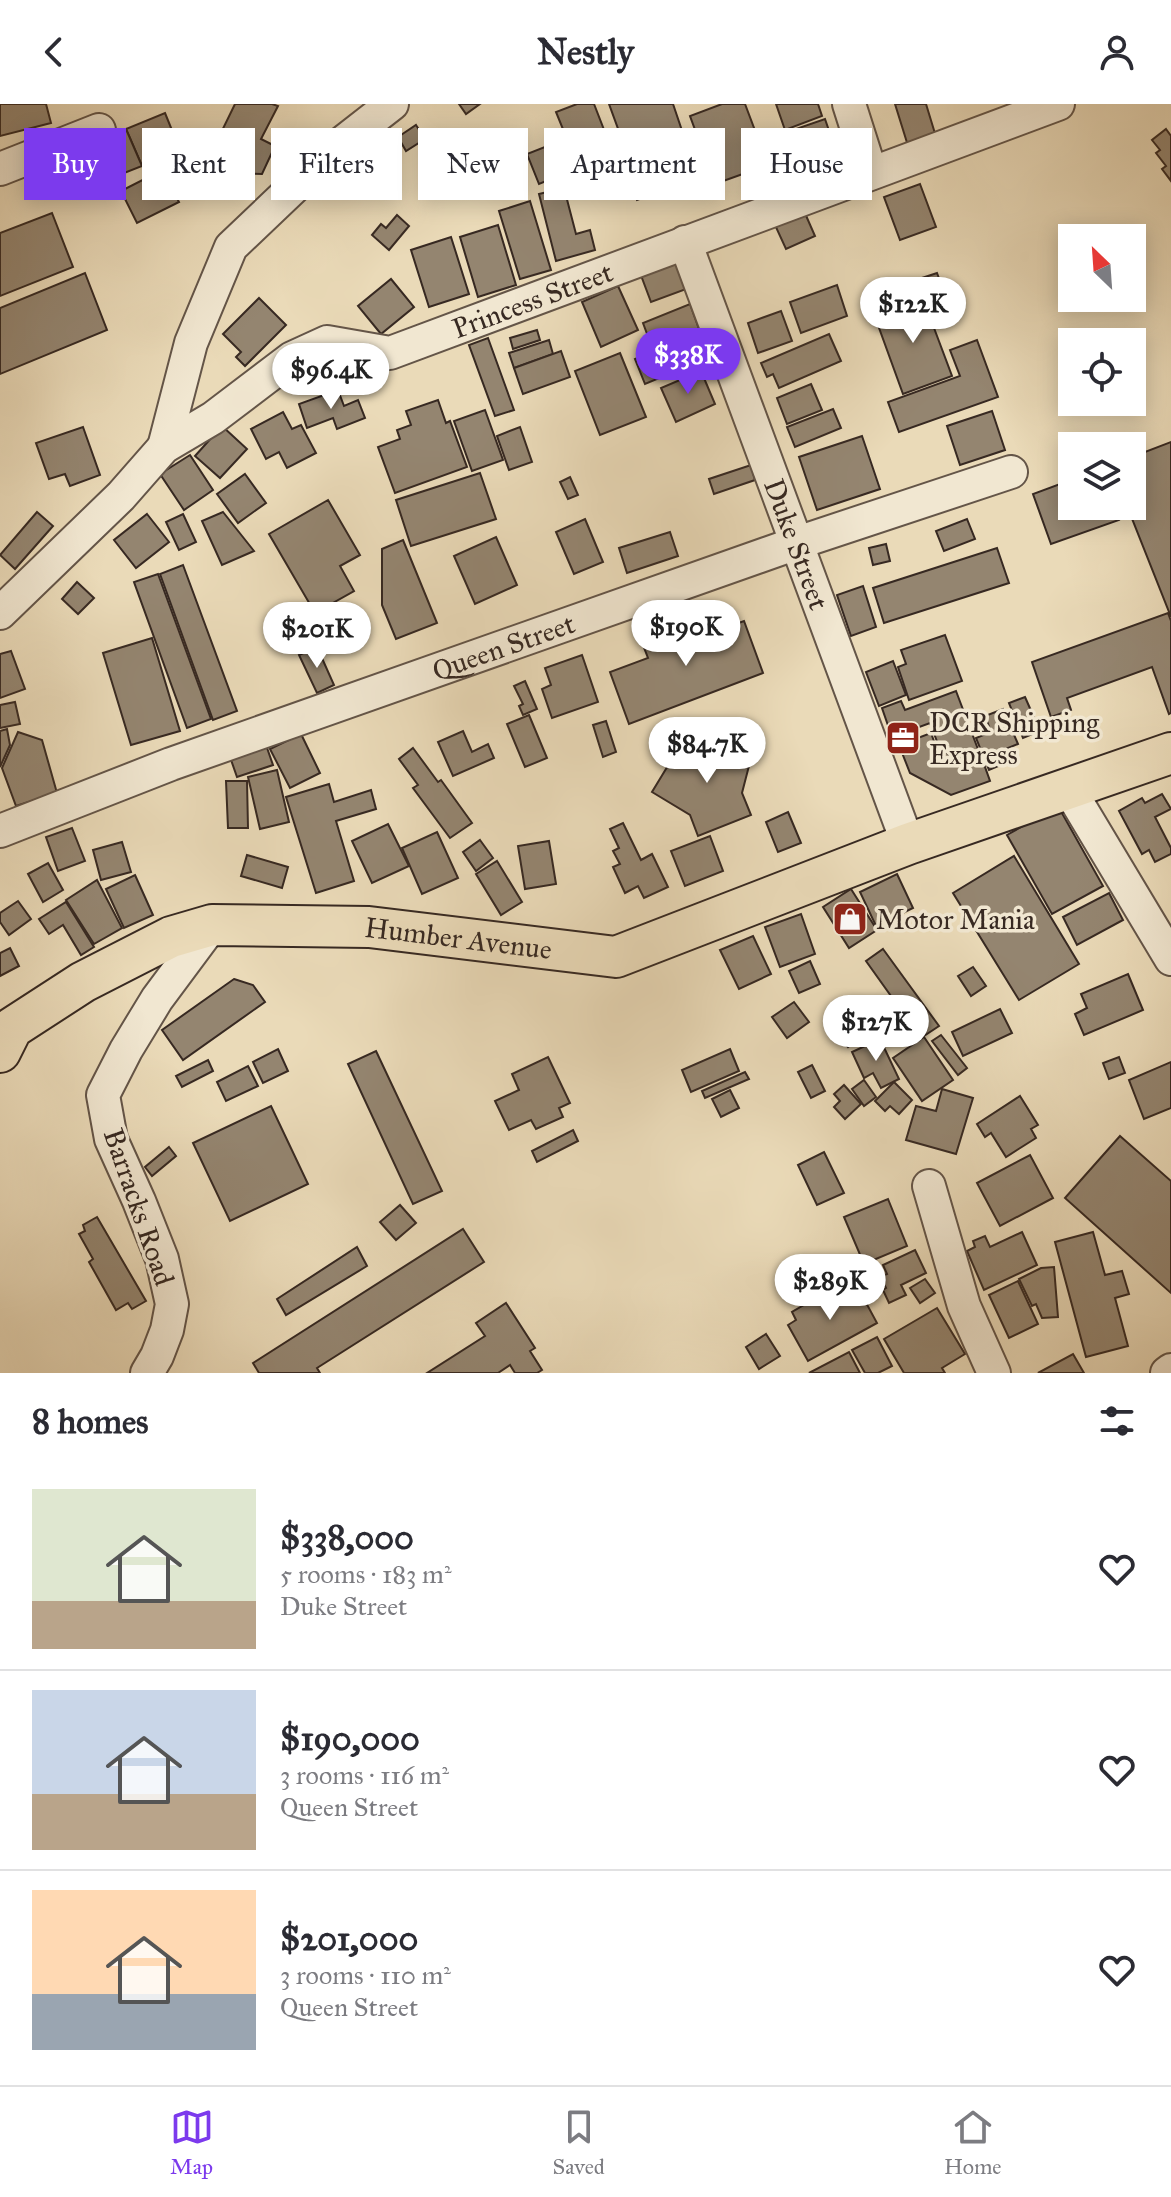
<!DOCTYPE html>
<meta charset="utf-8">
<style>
:root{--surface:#fff;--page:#f2f2f3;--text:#2b2b33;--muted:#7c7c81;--line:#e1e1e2;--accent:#7c3aed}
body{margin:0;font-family:"IM FELL Great Primer",serif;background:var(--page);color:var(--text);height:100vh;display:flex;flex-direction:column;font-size:30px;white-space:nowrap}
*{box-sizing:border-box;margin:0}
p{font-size:26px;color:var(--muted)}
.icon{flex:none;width:44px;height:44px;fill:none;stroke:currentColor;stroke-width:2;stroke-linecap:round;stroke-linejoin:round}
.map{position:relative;height:1269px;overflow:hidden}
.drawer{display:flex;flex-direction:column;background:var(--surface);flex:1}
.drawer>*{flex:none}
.banner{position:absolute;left:24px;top:24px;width:1124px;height:72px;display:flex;gap:16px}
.needle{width:52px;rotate:335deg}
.tools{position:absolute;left:1058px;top:120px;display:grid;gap:16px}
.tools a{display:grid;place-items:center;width:88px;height:88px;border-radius:0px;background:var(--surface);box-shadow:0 4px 20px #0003;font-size:40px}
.price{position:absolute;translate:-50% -68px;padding:0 18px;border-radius:28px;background:#fff;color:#222;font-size:26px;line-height:52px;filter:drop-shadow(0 2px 4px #0008)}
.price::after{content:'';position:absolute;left:50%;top:48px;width:24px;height:18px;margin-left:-12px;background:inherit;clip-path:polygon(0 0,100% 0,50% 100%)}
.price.current{background:var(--accent);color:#fff}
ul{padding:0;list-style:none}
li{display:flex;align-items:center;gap:24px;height:200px;padding:0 32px}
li+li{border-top:2px solid var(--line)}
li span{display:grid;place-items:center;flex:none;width:224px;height:160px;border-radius:0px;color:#555}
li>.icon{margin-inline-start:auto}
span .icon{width:96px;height:96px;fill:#fffc;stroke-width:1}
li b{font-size:34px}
h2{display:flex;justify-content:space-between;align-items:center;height:96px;padding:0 32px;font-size:34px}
.chip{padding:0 28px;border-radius:0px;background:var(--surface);box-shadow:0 4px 20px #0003;font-size:28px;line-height:72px}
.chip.current{background:var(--accent);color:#fff}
header{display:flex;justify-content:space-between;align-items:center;height:104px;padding:0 32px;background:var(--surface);font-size:36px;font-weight:700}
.tab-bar{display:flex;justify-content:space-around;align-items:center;height:112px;border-top:2px solid var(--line);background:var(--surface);font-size:22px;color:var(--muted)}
.tab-bar a{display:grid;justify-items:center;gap:4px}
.tab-bar .current{color:var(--accent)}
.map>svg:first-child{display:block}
.building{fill:#948570;stroke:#372922;stroke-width:2}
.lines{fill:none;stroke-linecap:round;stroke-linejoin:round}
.minor-casing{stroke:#645548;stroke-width:36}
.major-casing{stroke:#372922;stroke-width:44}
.minor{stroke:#f1e7d1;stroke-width:32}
.major{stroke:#eadab8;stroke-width:40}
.labels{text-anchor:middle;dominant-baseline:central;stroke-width:7;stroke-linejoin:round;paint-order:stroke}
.street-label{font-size:28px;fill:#372922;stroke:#f1e7d1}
.poi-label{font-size:28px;fill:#372922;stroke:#f1e7d1;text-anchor:start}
</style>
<header><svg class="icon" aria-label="back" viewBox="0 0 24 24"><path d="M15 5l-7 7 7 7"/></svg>Nestly<svg class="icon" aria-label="person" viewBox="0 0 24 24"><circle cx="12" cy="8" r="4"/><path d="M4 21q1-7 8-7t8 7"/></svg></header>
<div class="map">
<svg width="1171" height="1269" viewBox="0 0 1171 1269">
<rect width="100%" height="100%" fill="#eadab8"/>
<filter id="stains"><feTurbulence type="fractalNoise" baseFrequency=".0025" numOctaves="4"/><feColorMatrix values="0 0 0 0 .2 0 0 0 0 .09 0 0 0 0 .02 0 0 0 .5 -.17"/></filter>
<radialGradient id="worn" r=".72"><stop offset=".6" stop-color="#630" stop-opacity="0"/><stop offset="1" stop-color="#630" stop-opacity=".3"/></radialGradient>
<g class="building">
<polygon points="0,0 46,0 51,19 0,32"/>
<polygon points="235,0 272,0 278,2 261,35 275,42 262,70 237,69 214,43"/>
<polygon points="459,0 480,0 466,10"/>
<polygon points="577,0 594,0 606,31 571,45 556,8"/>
<polygon points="609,0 673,0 698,74 637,96 615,35 621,33"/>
<polygon points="722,0 745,0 768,61 715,80 690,12"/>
<polygon points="776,0 818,0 822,12 785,26"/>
<polygon points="895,0 926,0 937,36 909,45"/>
<polygon points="165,9 180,46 142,62 126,25"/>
<polygon points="825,15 839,56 804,68 790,27"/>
<polygon points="416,21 425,35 406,47 398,33"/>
<polygon points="126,25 142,62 99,79 84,43"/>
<polygon points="1166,25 1171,32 1171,77 1162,65 1166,62 1156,49 1160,46 1152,36"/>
<polygon points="560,37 573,66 539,80 527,50"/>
<polygon points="162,66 179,98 137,119 121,87"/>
<polygon points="920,80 936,123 900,136 884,93"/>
<polygon points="564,84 576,130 590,126 595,146 556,157 539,90"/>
<polygon points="530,97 551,166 520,175 499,107"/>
<polygon points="804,107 815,132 786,145 775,121"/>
<polygon points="52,109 73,163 0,192 0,129"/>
<polygon points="397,111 409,122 389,146 372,131 381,120 386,124"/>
<polygon points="498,121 516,181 478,193 460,133"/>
<polygon points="451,133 469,190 429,203 411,146"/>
<polygon points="677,152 689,184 651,198 639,166"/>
<polygon points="85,169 107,226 0,270 0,204"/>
<polygon points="937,169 950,204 931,211 919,175"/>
<polygon points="391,175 414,203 381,230 358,202"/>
<polygon points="837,181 847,212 801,229 790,198"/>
<polygon points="618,182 638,226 601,243 582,198"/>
<polygon points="922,192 952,272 903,290 874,210"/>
<polygon points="259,194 286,221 245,262 236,253 241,248 223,230"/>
<polygon points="690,200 699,225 652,243 643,219"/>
<polygon points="781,207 792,237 758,249 748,219"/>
<polygon points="537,226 540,236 513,245 510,234"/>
<polygon points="829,230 841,257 779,284 773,270 767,273 761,259"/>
<polygon points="691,233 700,257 672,268 662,244"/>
<polygon points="488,234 514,306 495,312 469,241"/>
<polygon points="549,236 553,250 514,264 509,249"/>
<polygon points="977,236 998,293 899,328 888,298 960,272 950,246"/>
<polygon points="658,245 669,270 645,280 635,255"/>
<polygon points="561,247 570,273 523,290 514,264"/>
<polygon points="620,249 646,313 600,331 575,267"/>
<polygon points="701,267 715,300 676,318 661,284"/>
<polygon points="811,280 822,306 787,320 777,294"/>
<polygon points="338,286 344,302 358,296 365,314 337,325 333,314 307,324 299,300"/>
<polygon points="438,296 446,319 450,317 467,363 395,389 378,343 400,335 397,326 411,321 406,307"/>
<polygon points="833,305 841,324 795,343 787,323"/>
<polygon points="485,306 503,356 472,367 454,317"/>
<polygon points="992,307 1005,346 960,361 947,322"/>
<polygon points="283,308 292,325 301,321 316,349 287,364 279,348 266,355 251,325"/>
<polygon points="222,322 247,345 220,374 195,352"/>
<polygon points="83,323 100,371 70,382 65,370 49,375 36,339"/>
<polygon points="520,323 532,358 509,366 497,332"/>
<polygon points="862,332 880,385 817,406 799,353"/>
<polygon points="1171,338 1171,513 1127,402 1132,402 1132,353"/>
<polygon points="190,351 213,386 184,406 160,370"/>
<polygon points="751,361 755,376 714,390 709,375"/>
<polygon points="480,369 496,415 411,442 396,396"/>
<polygon points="245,370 266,399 238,419 217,390"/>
<polygon points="570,373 578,391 568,395 560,378"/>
<polygon points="1060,380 1063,390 1072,386 1072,402 1114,402 1119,416 1051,440 1033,390"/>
<polygon points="328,396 360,451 340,462 354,487 315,509 269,430"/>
<polygon points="37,408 53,422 15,465 0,451"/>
<polygon points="223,408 254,447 222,461 202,417"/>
<polygon points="147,410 169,438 136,464 114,436"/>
<polygon points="183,410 196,438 179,446 166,418"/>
<polygon points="585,415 603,458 574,470 556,428"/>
<polygon points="967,415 975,435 944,447 936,427"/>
<polygon points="670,428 678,452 627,469 619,444"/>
<polygon points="496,433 517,481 475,500 454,452"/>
<polygon points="403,436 437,519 396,535 382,501 382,445"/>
<polygon points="886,440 890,457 873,461 869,444"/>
<polygon points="997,444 1009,479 884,519 873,484"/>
<polygon points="183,461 237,607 213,616 160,470"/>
<polygon points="158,470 211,615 187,624 134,478"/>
<polygon points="77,478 94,494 78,510 62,495"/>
<polygon points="863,482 876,523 851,532 837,491"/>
<polygon points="1168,509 1171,517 1171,609 1169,610 1152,563 1067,594 1071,606 1051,613 1032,558"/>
<polygon points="718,513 722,525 744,517 763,569 629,620 610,568 648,554 643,541"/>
<polygon points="945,531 962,577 909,596 898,563 906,560 901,546"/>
<polygon points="152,534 180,627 131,641 103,549"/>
<polygon points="317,543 334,581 317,589 299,551"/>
<polygon points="11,547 25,585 0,594 0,550"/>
<polygon points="582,551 598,598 552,614 542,585 551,581 545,564"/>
<polygon points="893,557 906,591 879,602 866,568"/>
<polygon points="525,577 537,605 523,611 519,602 523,600 514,582"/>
<polygon points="956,587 979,648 953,658 949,645 941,648 930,619 892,633 882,604 901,597 905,606"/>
<polygon points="1025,593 1040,627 1023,634 1009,599"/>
<polygon points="15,598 20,620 0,624 0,601"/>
<polygon points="1003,605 1018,640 1003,646 1008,658 989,666 976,634 991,628 985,612"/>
<polygon points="529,611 547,654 525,663 507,620"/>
<polygon points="606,617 616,648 603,653 593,621"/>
<polygon points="7,625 10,641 0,663 0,627"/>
<polygon points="463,627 472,648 488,640 494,654 453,672 438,638"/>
<polygon points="18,628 42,636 57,689 16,702 2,664"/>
<polygon points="931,629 939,651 947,648 952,660 980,649 990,677 951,691 910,669 899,641"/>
<polygon points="301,630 320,669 290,684 270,645"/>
<polygon points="723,638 751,654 742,689 751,711 698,732 690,711 652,688 672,655 690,644"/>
<polygon points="266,641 273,661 237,673 230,653"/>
<polygon points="413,644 438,678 441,676 472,719 450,734 413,684 418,681 399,655"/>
<polygon points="277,666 289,718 260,725 248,673"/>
<polygon points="226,677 247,677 248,724 228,724"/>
<polygon points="329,680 334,698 371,686 376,705 336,717 354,777 316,789 286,693"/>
<polygon points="1162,690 1171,705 1155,713 1171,744 1171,750 1155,758 1149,746 1142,750 1119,707 1142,694 1145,699"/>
<polygon points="1058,702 1103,782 1052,810 1007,731"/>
<polygon points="788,708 801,739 778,748 766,718"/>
<polygon points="623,719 641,756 652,750 668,783 644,794 638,782 625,789 613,763 620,760 613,747 619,744 610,725"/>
<polygon points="388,720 409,762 372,779 352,737"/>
<polygon points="72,724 85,757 58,767 46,733"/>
<polygon points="437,728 458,774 422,790 402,744"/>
<polygon points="710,732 723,767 685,782 671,747"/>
<polygon points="480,736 493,754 476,767 463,748"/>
<polygon points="549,737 556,780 525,785 518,742"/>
<polygon points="122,738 131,768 101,776 93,746"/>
<polygon points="247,751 288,763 282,784 241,772"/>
<polygon points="1014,752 1079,860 1019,896 953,789"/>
<polygon points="497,757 522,798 501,811 476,770"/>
<polygon points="48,759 63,786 43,798 28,770"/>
<polygon points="897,770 913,804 876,822 860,788"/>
<polygon points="135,771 153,811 124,824 106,785"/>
<polygon points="97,776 122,824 94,840 66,796"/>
<polygon points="851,785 877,826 849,844 823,803"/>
<polygon points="1109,789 1123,816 1077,841 1063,813"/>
<polygon points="18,797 31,815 9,831 0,818 0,809"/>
<polygon points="66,798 94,843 81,851 63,821 49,830 39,815"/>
<polygon points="801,810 815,850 780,863 765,823"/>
<polygon points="753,832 771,870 739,885 720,846"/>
<polygon points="10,844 19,862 0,872 0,849"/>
<polygon points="883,845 939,922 921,934 866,857"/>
<polygon points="810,857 820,880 799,889 789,867"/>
<polygon points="973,863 986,882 971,892 958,872"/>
<polygon points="1128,870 1143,906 1084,931 1075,910 1087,904 1081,890"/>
<polygon points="234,875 253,881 265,898 183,956 162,926"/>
<polygon points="794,898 809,918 787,934 772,913"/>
<polygon points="1000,905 1012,929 963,952 952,928"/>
<polygon points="846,914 850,919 856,914 867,927 848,943 837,930 844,924 840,919"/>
<polygon points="941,931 967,964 958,971 932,937"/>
<polygon points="924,933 953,976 922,997 893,954"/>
<polygon points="880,935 899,975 881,984 873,969 864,974 852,948"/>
<polygon points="278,945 288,967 263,979 253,958"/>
<polygon points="730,945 739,967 691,988 682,966"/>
<polygon points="376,947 442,1087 413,1100 348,960"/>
<polygon points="548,953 570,999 559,1004 563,1013 536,1025 531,1016 509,1026 495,997 519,986 512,970"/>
<polygon points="1119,953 1125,969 1109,975 1103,959"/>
<polygon points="208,956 213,967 182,983 176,972"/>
<polygon points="1171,958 1171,1004 1144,1015 1129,976"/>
<polygon points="812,961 825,987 811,994 798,968"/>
<polygon points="248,962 258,982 226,997 217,978"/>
<polygon points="745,968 749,975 705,994 702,987"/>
<polygon points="864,976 876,993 864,1002 852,985"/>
<polygon points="894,978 912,996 899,1010 890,1002 885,1007 875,997"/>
<polygon points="844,981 861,1000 845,1015 834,1003 840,997 834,990"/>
<polygon points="942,985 973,994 956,1050 906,1036 916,1002 936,1007"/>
<polygon points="730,986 739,1004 721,1013 712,995"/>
<polygon points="1020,992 1038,1021 1031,1025 1036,1034 1006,1053 991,1029 985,1033 977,1020"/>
<polygon points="271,1002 308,1080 230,1117 193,1039"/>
<polygon points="573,1026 578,1037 537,1058 532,1047"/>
<polygon points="1120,1032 1171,1077 1171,1189 1065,1094"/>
<polygon points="169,1043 176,1052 152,1072 145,1063"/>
<polygon points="824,1048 844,1089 817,1101 798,1061"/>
<polygon points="1030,1051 1053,1094 1000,1122 977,1079"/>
<polygon points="888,1095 907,1142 864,1160 844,1113"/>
<polygon points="400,1101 416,1119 396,1136 380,1118"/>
<polygon points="97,1113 146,1197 132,1205 128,1199 116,1206 89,1158 93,1155 79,1130 85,1127 83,1121"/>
<polygon points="463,1125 484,1158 317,1264 320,1269 259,1269 253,1259"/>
<polygon points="1022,1128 1037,1161 984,1186 967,1147 975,1143 973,1137 985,1132 990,1143"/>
<polygon points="1093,1128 1105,1171 1122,1167 1129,1190 1115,1194 1128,1242 1086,1253 1055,1138"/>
<polygon points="357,1143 367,1162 286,1211 277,1195"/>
<polygon points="915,1146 926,1169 901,1181 906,1191 889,1199 883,1186 886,1184 880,1173 887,1170 883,1161"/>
<polygon points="1054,1163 1058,1213 1042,1214 1036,1200 1032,1202 1019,1175 1041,1164"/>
<polygon points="925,1175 935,1189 920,1199 910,1184"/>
<polygon points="1018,1177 1038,1220 1009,1234 989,1191"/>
<polygon points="857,1182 877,1219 808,1257 788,1221 796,1216 792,1208 821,1191 826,1199"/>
<polygon points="506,1199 535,1244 530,1247 542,1266 537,1269 515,1269 510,1261 498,1269 427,1269 485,1232 476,1219"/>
<polygon points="937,1204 965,1250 942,1264 945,1269 904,1269 884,1235"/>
<polygon points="766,1230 780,1252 759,1265 746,1243"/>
<polygon points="877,1233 892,1262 878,1269 865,1269 852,1246"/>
<polygon points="849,1248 860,1269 809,1269"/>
<polygon points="1073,1250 1084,1269 1038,1269"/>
</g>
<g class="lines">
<g class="minor-casing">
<g id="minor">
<polyline points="849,0 871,69"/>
<polyline points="0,65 99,26"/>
<path id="s1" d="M 685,138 L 908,740"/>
<polyline points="164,343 191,239 231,143 333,46 392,0"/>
<path id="s2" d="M 0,509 L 121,392 L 164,343 L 213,314 L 292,254 L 327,238 L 390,249 L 1058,0"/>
<polyline points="1069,685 1171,855"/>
<path id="s3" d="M 0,727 L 171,660 L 797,439 L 1011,368"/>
<polyline points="929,1082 964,1202 994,1269"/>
<polyline points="147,1269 157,1252 167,1226 172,1200 162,1155 139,1097 111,1035 103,991 126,946 157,895 212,821"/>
<polyline points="1167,1269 1171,1266"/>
</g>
</g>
<g class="major-casing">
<g id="major">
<path id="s4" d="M 0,948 L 12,924 L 83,878 L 171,833 L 212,821 L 369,823 L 616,853 L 908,740 L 1171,649"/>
</g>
</g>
<use href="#minor" class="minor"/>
<use href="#major" class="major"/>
</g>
<defs>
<g id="office-square" transform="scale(1.8)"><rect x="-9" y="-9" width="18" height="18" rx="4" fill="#8f2418" stroke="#f1e7d1"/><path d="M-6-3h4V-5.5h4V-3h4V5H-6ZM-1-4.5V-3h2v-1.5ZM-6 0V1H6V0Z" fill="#fff"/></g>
<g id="shop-square" transform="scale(1.8)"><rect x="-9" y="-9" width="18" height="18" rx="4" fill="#8f2418" stroke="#f1e7d1"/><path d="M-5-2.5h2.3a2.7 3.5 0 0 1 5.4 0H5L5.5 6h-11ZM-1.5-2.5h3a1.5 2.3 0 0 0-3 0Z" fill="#fff"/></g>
</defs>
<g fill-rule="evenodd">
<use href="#office-square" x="903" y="634"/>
<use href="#shop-square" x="850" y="815"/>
</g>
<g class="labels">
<g class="street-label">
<text stroke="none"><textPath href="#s2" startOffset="644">Princess Street</textPath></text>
<text stroke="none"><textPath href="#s1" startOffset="322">Duke Street</textPath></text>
<text stroke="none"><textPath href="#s3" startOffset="536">Queen Street</textPath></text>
<text stroke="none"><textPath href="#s4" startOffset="500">Humber Avenue</textPath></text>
<text transform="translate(139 1103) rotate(71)">Barracks Road</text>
</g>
<g class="poi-label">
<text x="929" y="618">DCR Shipping<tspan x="929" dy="32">Express</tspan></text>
<text x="876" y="815">Motor Mania</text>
</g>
</g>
<rect width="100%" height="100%" filter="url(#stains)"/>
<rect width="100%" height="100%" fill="url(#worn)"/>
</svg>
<div class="tools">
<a><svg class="needle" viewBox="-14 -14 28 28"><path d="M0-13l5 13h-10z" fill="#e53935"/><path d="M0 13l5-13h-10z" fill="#7c7c81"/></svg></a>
<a><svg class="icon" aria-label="locate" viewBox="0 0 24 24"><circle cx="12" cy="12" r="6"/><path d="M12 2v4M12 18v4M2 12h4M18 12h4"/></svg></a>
<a><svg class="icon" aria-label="layers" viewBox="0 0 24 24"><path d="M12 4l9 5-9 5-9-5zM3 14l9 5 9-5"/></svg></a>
</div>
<b class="price" style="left:913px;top:241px">$122K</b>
<b class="price current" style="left:688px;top:292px">$338K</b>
<b class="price" style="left:331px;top:307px">$96.4K</b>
<b class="price" style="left:686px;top:564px">$190K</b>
<b class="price" style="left:317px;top:566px">$201K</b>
<b class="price" style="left:707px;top:681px">$84.7K</b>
<b class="price" style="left:876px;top:959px">$127K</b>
<b class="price" style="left:830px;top:1218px">$289K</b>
<div class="banner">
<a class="chip current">Buy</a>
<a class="chip">Rent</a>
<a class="chip">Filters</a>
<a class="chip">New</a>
<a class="chip">Apartment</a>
<a class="chip">House</a>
</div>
</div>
<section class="drawer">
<h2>8 homes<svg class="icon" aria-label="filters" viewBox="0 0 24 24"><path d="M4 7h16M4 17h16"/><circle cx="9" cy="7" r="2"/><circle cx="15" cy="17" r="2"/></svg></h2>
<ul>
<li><span style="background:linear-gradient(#dfe7d0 70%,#b9a48a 0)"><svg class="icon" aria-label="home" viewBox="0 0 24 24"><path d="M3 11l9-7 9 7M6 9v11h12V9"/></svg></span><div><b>$338,000</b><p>5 rooms · 183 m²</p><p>Duke Street</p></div><svg class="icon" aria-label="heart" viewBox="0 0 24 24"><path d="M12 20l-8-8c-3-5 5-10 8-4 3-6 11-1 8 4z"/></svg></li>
<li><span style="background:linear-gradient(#c9d6e8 65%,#b9a48a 0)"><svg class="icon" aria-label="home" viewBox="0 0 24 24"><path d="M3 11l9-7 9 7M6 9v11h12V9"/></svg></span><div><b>$190,000</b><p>3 rooms · 116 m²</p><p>Queen Street</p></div><svg class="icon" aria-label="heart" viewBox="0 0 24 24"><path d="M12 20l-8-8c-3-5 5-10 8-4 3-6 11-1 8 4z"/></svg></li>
<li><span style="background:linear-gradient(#ffd9b3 65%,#9aa5b1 0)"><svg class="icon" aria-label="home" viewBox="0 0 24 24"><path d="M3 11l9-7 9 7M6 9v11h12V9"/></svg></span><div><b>$201,000</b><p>3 rooms · 110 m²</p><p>Queen Street</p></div><svg class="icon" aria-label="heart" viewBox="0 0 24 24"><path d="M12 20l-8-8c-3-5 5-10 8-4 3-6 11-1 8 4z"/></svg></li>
</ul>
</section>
<nav class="tab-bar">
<a class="current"><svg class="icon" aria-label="map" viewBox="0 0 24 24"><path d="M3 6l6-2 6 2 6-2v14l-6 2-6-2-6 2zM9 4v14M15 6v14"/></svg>Map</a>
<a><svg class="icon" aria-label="saved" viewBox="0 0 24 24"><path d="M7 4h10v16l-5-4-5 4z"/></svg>Saved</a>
<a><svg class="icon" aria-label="home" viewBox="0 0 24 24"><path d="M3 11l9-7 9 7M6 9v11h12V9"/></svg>Home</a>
</nav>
